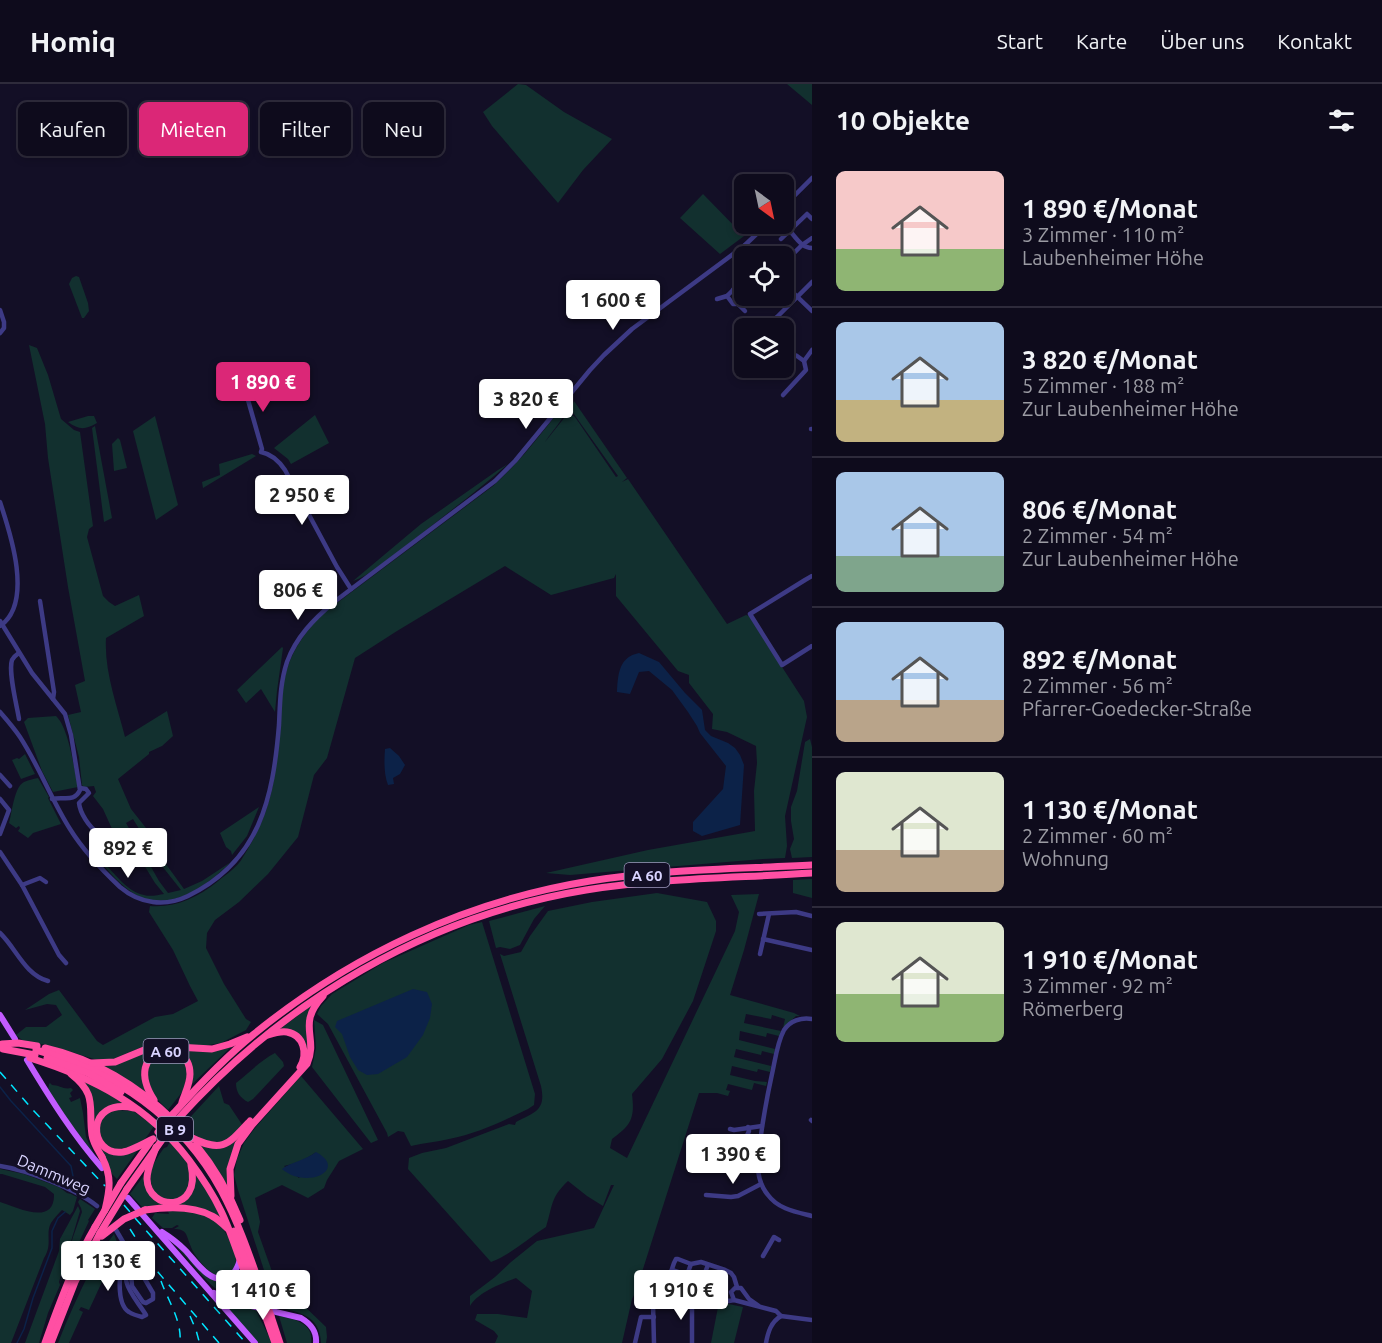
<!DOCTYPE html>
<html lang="de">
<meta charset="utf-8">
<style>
:root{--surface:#0e0b1c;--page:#1c1929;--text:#f1f3f6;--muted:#9b9ba3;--line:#2e2b3b;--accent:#db2777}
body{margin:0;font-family:Ubuntu,sans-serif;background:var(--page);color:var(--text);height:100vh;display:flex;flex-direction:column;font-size:22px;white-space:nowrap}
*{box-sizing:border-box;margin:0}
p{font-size:20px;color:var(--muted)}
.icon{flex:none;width:33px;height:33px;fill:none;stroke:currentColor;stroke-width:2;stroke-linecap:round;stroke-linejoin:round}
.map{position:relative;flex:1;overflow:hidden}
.side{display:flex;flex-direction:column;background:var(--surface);width:570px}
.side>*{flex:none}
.hud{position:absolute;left:18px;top:18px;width:570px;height:54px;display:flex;gap:12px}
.needle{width:39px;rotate:147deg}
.tools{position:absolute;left:734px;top:90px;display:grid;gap:12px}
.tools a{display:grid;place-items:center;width:60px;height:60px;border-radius:9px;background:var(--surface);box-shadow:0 3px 9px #0003,0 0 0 2px var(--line);font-size:30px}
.price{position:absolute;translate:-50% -51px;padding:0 14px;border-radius:6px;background:#fff;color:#222;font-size:20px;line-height:39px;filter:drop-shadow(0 2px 3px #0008)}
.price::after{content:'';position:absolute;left:50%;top:36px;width:18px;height:14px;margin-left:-9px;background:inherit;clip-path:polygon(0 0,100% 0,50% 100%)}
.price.current{background:var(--accent);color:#fff}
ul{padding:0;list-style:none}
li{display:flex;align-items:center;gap:18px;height:150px;padding:0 24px}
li+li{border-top:2px solid var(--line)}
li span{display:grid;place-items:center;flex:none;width:168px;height:120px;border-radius:9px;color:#555}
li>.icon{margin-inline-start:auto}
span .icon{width:72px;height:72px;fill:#fffc;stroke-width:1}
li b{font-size:26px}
h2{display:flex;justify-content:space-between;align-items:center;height:72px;padding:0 24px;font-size:26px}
.pill{padding:0 21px;border-radius:9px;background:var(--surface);box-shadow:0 3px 9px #0003,0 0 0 2px var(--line);font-size:21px;line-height:54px}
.pill.current{background:var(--accent);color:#fff}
header{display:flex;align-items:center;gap:36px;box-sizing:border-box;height:84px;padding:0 30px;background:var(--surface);border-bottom:2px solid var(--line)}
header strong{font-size:28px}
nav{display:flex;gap:33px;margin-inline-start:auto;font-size:21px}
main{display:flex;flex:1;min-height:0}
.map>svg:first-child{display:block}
.green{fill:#12302f;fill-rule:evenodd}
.water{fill:#0c2248}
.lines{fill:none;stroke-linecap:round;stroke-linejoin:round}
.stream{stroke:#0c2248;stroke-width:1.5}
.minor{stroke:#3d3a85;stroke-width:4.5}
.major{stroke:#c25bff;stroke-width:6}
.highway{stroke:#ff4fa3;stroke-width:7}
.rail{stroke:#00e5ff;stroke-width:1.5;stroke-dasharray:9 8;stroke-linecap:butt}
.highway-bridge{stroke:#ff4fa3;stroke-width:7}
.labels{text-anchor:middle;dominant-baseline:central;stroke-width:6;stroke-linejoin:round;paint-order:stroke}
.shield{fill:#130f26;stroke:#9e99be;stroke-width:1.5}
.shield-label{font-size:15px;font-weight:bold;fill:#d9d4ff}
.street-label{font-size:16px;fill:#d9d4ff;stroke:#130f26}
</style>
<header>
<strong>Homiq</strong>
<nav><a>Start</a><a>Karte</a><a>Über uns</a><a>Kontakt</a></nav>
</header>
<main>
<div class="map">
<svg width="812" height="1259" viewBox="0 0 812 1259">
<rect width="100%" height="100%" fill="#130f26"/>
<g class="green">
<polygon points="518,0 526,1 564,28 612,55 583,86 558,119 492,42 483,28"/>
<polygon points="787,0 812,0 812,21"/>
<polygon points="703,110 744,152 720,170 680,134"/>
<polygon points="76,192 79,193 88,219 89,227 84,234 82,234 69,200 72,194"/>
<path d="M 29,261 L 37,264 L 48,291 L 61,335 L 74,346 L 80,348 L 93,442 L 89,445 L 87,453 L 103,512 L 109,518 L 115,522 L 139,511 L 144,532 L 106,554 C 104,587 117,621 125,653 L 167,627 L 173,652 L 162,662 L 149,668 L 149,670 L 118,695 L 131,725 L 146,744 L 150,758 L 184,805 L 202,797 L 231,778 C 207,802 168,831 133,809 C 116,798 103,781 91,766 L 113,747 L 103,725 L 93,712 L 96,708 L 94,702 L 84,703 L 82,701 L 79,673 L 68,631 L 81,628 L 75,601 L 85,597 L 68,503 L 48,374 L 45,340 ZM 133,735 L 162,782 L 181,806 L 168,809 L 159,797 L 126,739 ZM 133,763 L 155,799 L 164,810 C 158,811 150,813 144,811 C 128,808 116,791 105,780 Z"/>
<path d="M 569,314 L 571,314 C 569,330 554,344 545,358 L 569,328 L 575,333 L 616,393 L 618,392 L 571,326 L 574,317 L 627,394 L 622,398 L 628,395 L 727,540 L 746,531 L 749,532 L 804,617 L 807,633 L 785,732 L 787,762 L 785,774 L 763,775 L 570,791 L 546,789 L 648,766 L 755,747 L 754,707 L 757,679 L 756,662 L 727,648 L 712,645 L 713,630 L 689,599 L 689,591 L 678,587 L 616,512 L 616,490 L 614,494 L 551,511 L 505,482 L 397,547 L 355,574 L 327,674 L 314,691 L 298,753 L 268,790 L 239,818 L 215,836 L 207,849 L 206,864 L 224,900 L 246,935 L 251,938 L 246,946 L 221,959 L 202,962 L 165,959 L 147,961 L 113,975 L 97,976 L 55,963 L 22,956 L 16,951 L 26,943 L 46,943 L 62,931 L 56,921 L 47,920 L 25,926 L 49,910 L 59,906 L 97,957 L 103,961 L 155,933 L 173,930 L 198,917 L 190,902 L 173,866 L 149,828 L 150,822 C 175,824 197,814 217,798 C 225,791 238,783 243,773 C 253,757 263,738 268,720 C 277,693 277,662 280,634 C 282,618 282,600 287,585 C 293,565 307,546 321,531 L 493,402 C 522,376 545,345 569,314 Z"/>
<polygon points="315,331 329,359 291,380 288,375 274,364"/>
<path d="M 88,332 L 94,332 L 97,339 C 85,346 79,346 68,338 Z"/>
<polygon points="155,332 178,421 156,436 133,347"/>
<polygon points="95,342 112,434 104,438 92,344"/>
<polygon points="118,354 120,356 127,384 114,387 112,360"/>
<polygon points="252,370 256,372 203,404 202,398 220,391 219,380"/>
<path d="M 508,380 C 476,408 441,434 407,461 C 391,472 371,491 353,497 L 421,440 L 498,386 Z"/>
<polygon points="282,563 283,564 277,607 275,628 261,605 246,619 237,606"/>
<path d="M 56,632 C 69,644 74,685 78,703 L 53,708 L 42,687 L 24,638 L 28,634 Z"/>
<polygon points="810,655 812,663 812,773 792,774 790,765 794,755 791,737 791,723 797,707 805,658"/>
<polygon points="25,670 35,690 21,695 12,676 17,674 19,675"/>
<path d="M 38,694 L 49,713 L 48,714 L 61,740 L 33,749 L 28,754 L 18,747 L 20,744 L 19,742 L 16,744 L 9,739 C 12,729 14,703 24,698 C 28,696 33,695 38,694 Z"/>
<polygon points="259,723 247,752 232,771 231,767 226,763 220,749"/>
<polygon points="812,795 812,814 793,809 793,796"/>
<path d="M 657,809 L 707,818 L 716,837 L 716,847 L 693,917 L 662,975 L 632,1010 C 635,1035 631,1041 612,1055 L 610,1064 L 627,1074 L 735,847 L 739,828 L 731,811 L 759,810 L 744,866 L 730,911 L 794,929 L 800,932 L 796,932 L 783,944 L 785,935 L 772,931 L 771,935 L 746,930 L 744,939 L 781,947 L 779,952 L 767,949 L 766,953 L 740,947 L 739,956 L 775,965 L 774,970 L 762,967 L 761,971 L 736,965 L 734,973 L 771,982 L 770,988 L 758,985 L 757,988 L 732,982 L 730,991 L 755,997 L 767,998 L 766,1002 L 754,999 L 752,1006 L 728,1000 L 726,1006 L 730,1007 L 728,1012 L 717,1009 L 699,1009 L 636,1207 L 632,1215 L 622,1259 L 495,1259 L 498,1252 L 494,1247 L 475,1236 L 477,1230 L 498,1230 L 527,1234 L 532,1207 L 516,1194 C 502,1199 477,1209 470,1222 L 470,1212 L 495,1193 L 511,1178 L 537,1157 L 594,1144 L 614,1101 L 611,1101 L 603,1122 L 587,1112 L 568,1097 C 550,1114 553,1121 546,1143 C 528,1154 511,1171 491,1178 L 408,1085 L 409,1074 L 422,1069 L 446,1064 L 509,1040 L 515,1041 L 516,1038 C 536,1028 546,1026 541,1002 L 500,870 L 504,872 L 521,868 L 530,852 L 548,827 L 592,818 Z"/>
<polygon points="545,822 534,835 520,861 510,865 500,863 496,864 489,837"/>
<path d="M 482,838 L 535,1010 L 534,1021 L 528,1025 C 503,1037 477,1050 449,1055 C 436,1058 424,1059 411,1062 L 404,1048 L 398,1047 L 388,1053 L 387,1049 L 328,940 L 317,930 L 321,922 L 332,910 L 383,879 L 469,841 Z"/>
<path d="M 313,920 C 300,943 317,965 301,985 C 280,1008 243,1042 233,1070 C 229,1080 229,1092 227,1101 L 199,1060 C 211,1064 221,1065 232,1058 L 300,985 C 313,965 303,945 279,946 Z"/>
<polygon points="314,936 323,941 378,1056 371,1059 312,983 316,964"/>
<polygon points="231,963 190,1002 192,991 177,966"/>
<path d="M 163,964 C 144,979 134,984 148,1009 L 102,982 C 123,980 142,968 163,964 Z"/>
<path d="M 164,969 L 178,972 L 184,977 L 188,988 L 183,1007 L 168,1026 C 156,1014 148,1008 148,990 C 149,976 152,975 164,969 Z"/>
<path d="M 275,969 L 283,978 L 284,982 L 253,1015 L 248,1018 C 240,1014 236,1008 236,999 C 249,989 261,976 275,969 Z"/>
<path d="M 301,992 L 363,1065 L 339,1077 L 327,1096 L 324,1104 L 308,1114 L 282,1101 L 255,1114 L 260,1138 L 258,1148 L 280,1210 L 298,1216 L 326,1243 L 327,1253 L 326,1259 L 321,1259 C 320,1231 299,1228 276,1223 L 238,1106 L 234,1091 L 237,1075 L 244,1059 L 255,1044 ZM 316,1068 L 299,1094 L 284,1082 C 295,1080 307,1075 316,1068 Z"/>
<polygon points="80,994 128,1021 113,1021 94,1045 110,1068 140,1063 117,1095 112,1090 95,1055 93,1025"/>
<path d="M 50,999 L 52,1001 C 59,1001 64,1006 71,1004 L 73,1006 L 70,1009 L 72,1013 L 69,1014 L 71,1018 L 80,1014 L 83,1029 L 86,1053 L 95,1072 L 71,1040 L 48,1006 L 49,1000 Z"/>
<path d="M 219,1002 L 224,1019 L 229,1021 L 243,1042 C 238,1047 232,1055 225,1058 C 209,1066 194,1050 183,1041 Z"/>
<path d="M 111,1026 L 133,1027 L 154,1042 C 150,1047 148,1053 142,1057 C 130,1065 104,1072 99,1052 C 98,1048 100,1041 100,1037 Z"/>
<path d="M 170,1058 L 187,1079 L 189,1084 L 191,1093 L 185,1110 L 171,1117 L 156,1111 C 145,1091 152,1081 164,1064 L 167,1063 Z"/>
<path d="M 0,1085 L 24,1090 L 59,1103 L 67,1109 L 71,1110 L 77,1113 L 73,1127 L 70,1131 L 62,1126 C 58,1130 54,1134 51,1139 C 45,1150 53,1160 44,1174 L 11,1259 L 0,1259 L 0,1118 C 16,1123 55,1143 54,1110 L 45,1103 L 2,1090 L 0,1090 Z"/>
<polygon points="145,1090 151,1112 181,1118 196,1090 208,1108 222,1135 217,1131 143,1124 130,1110"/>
<polygon points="80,1115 95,1125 88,1136 89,1137 60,1199 73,1153 82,1128 81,1124 78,1118"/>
<polygon points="78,1122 80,1127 59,1198 60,1201 48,1229 39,1259 25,1259 59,1167 60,1155"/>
<path d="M 168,1127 C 183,1128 200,1127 213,1135 C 225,1143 244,1175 232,1187 C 228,1190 224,1192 219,1192 C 210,1191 194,1172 191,1163 C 189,1159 188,1154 186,1150 C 184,1146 179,1145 174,1145 L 179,1142 L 177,1141 L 172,1144 L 163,1144 L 152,1134 L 155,1129 L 169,1130 Z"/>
<path d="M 114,1150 L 117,1158 L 118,1169 L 119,1169 L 119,1180 L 107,1187 L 89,1226 L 81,1223 L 79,1226 L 83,1228 L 69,1259 L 58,1259 C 71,1225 87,1193 104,1160 L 106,1161 Z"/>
<path d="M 172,1157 L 207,1193 C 223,1203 230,1197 242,1186 L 254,1219 C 221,1214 212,1203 191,1179 C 185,1172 177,1164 172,1157 Z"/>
<polygon points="222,1216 256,1226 272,1259 258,1259 221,1217"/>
<polygon points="719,1218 743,1223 734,1259 711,1259"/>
<path d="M 279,1232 C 294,1235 314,1239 311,1259 L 287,1259 Z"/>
</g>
<g class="water">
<path d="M 639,569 L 659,578 L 685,609 L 702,626 L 705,646 L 711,652 L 728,659 L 735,664 L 740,671 L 744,681 L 740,741 L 702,752 L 693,747 L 693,738 L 723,705 L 726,682 L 700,649 L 697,642 L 688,628 L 672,606 L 649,587 L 639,588 L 630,610 L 617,608 C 618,590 619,573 639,569 Z"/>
<path d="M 390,664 L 399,672 L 405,681 L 400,690 L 393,694 L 394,700 L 388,701 C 384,691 384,677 385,665 Z"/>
<polygon points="413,905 427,908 432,920 430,934 423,951 407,973 378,990 367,991 358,986 350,973 342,950 335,943 337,937"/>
<path d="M 316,1068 C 349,1086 306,1106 282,1085 C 291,1078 306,1076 316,1068 Z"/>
</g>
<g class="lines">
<g class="stream">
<polyline points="0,1003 11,1017 71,1082 73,1092"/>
<polyline points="17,1259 24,1245 33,1214 52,1164 52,1147 58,1134 65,1128"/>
</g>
<g class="minor">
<polyline points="783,123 812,94"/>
<path d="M 790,147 C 796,154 802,164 812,164"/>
<polyline points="781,155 807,130 812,135"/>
<polyline points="744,162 756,172"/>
<polyline points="783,180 802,161 812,154"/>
<polyline points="783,199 812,227"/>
<polyline points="733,206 740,195"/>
<polyline points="717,215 727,212"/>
<polyline points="738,220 733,220 727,212 733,206 736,206 743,214 740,218"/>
<polyline points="0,226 4,238 4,244 0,249"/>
<polyline points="745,227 738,220 751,212"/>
<polyline points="757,242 759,244"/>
<polyline points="763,244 777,233 812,198"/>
<polyline points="785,271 788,269 797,272 804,277 812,266"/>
<path d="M 240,288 L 262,365 L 261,368 C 271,370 279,377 285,386 L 337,483 L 351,505"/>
<polyline points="783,311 806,286 804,277"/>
<polyline points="811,345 812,345"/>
<path d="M 0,418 C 10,448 34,519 0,542"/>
<polyline points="812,492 805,496 750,530 782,581 812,562"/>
<polyline points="40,517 54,608 53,615"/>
<path d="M 0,537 L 32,589 L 65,630 L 71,651 L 80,706 C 74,719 64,712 52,715"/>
<path d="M 0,628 C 7,636 14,644 20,653 C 39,682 51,715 70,745 C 83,766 102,786 120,803 C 140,820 165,823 188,812 C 260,777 273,714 279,641 C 280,620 280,599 287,578 C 296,553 314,535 334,518 L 495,397 L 515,377 L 590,286 L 604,271 L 632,245 L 744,162 L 767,140"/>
<path d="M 19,635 C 17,622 8,588 12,576 C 14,572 16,571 19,569"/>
<polyline points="0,691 10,702"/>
<path d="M 80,704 L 86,705 L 89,709 L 79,719 C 80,729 89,743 98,749"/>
<polyline points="0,715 9,726 0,750"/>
<polyline points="0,768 22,801 59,871 66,879"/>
<polyline points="22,801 40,794 46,798"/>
<polyline points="759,830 796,828 812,832"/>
<path d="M 0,849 C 16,864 25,891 48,897"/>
<polyline points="763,855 812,866"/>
<polyline points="760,870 769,830"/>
<path d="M 812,935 C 801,933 790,937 784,946 C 777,959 775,977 772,990 C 767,1013 763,1035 760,1058 C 759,1067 757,1077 758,1086 C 759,1095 762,1104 768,1111 C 778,1125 796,1128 812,1132"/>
<polyline points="811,1036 812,1037"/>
<polyline points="730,1045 734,1046 762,1042"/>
<polyline points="740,1068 749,1047 748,1043"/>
<path d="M 0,1082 C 27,1086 76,1105 97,1122"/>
<polyline points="706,1111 731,1113 738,1112 761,1100"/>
<polyline points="116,1146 153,1209 153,1215 146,1219 143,1218 132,1202 130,1176 124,1162"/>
<path d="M 124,1160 C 122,1176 113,1218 129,1228 C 132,1230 138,1232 142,1233 L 146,1231 C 132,1209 117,1198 132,1172"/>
<polyline points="763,1172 774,1153 779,1156"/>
<polyline points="672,1186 687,1191 691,1180"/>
<polyline points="665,1206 674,1179 676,1175 678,1175 691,1180 701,1178 725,1186 731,1189 734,1193 737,1203"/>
<polyline points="701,1210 705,1197 706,1186 708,1181"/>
<polyline points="704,1212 729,1217 734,1216"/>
<polyline points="759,1222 749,1215 741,1204 735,1204 731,1208 734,1216 776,1227 781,1232"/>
<polyline points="635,1259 641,1233 654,1233"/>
<path d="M 654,1259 L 653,1219 L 654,1215 C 666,1209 679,1213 692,1216 L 692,1259"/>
<path d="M 766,1259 C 768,1248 771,1238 781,1232 L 812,1236"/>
</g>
<g class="major">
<polyline points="0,931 15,955"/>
<path d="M 27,976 C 50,1014 73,1051 102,1084"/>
<polyline points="128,1114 255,1259"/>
<path d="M 162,1148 C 170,1153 178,1159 185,1166 C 195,1176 209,1200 227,1194 C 235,1191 238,1183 240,1175"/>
<path d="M 214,1209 L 230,1217 L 301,1234 C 311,1240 317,1247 316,1259"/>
</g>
<g class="highway">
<path d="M 268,951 C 274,949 280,947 287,948 C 304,951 308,970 300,983"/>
<path d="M 45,964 C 94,975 139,1002 174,1037"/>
<path d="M 36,966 C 114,987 182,1034 221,1106 C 241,1143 253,1182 267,1221"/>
<path d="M 30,974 C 94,994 148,1022 189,1076 C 201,1092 212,1108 221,1127 C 236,1158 243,1194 262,1223"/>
<polyline points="47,974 88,989 121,1008"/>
<polyline points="92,979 115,978 149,964 159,962 212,965 230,960 247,953"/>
<path d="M 71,990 C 98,1011 88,1023 92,1051 C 93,1059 98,1066 102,1073"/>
<path d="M 154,1016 C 120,963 190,950 190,990 C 190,1000 185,1009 182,1018"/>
<path d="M 134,1024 C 84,1013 88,1073 123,1068 C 133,1066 144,1059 153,1055"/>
<path d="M 173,1030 C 198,1002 224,974 254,950 C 351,871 466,817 590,797 C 663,785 738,785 812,781"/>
<path d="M 178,1035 C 285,916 427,832 586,806 C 661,794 737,794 812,789"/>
<path d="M 190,1053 C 222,1069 227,1062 250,1037"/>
<path d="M 196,1061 C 215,1084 229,1109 240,1136"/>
<path d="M 156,1063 C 153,1073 147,1084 147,1095 C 148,1127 202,1130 191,1081"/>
<polyline points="121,1099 151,1057"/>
<polyline points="127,1105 164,1053"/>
<path d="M 231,1112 L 230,1085 L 238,1060 L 252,1041 L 307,980 C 319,953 296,941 323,912"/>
<path d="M 145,1126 C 166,1123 194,1122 212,1132 C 218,1135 223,1140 227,1144"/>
<polyline points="234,1147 248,1184"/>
<polyline points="265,1231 275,1259"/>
<polyline points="271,1232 280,1259"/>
<path d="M 45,1259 C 59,1220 74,1179 95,1143"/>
<polyline points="51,1259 75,1198 100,1149"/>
</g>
<g class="rail">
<polyline points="0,988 33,1026 105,1102"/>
<polyline points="124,1121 130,1128"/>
<polyline points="135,1134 246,1259"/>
<polyline points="130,1145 157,1187 219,1259"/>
<path d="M 161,1197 C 168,1217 182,1236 180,1259"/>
<polyline points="190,1232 196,1246 199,1257"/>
</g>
<g class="highway-bridge">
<polyline points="2,960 18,959 37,962"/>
<polyline points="3,965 35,971"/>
<polyline points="158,1048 173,1030"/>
<polyline points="164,1053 178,1035"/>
<path d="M 102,1073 C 112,1093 110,1105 105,1126"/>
<polyline points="95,1143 121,1099"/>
<polyline points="100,1149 127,1105"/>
<polyline points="102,1152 124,1135 145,1126"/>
<polyline points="267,1221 271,1232"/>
<polyline points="262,1223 265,1231"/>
</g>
</g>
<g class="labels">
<g class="shield">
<rect x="624.5" y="779" width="45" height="24" rx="4.5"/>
<rect x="143.5" y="955" width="45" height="24" rx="4.5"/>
<rect x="157" y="1033" width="36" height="24" rx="4.5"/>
</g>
<g class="shield-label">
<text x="647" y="791">A 60</text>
<text x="166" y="967">A 60</text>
<text x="175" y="1045">B 9</text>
</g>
<g class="street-label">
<text transform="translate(54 1090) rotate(23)">Dammweg</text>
</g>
</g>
</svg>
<div class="tools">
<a><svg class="needle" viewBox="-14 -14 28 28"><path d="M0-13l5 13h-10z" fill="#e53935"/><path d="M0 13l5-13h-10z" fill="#9b9ba3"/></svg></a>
<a><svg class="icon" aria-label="locate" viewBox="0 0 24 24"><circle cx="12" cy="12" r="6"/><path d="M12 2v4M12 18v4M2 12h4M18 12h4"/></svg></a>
<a><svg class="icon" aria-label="layers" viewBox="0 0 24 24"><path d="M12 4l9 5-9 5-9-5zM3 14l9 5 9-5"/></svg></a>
</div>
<b class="price" style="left:613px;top:247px">1 600 €</b>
<b class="price current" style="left:263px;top:329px">1 890 €</b>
<b class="price" style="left:526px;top:346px">3 820 €</b>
<b class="price" style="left:302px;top:442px">2 950 €</b>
<b class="price" style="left:298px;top:537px">806 €</b>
<b class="price" style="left:128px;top:795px">892 €</b>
<b class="price" style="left:733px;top:1101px">1 390 €</b>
<b class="price" style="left:108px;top:1208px">1 130 €</b>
<b class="price" style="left:263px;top:1237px">1 410 €</b>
<b class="price" style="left:681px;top:1237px">1 910 €</b>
<div class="hud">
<a class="pill">Kaufen</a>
<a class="pill current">Mieten</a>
<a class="pill">Filter</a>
<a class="pill">Neu</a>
</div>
</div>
<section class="side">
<h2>10 Objekte<svg class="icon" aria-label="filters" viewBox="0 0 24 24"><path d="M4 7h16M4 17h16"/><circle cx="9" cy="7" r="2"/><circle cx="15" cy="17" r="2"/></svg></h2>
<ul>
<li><span style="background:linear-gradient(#f6c9c9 65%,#8fb573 0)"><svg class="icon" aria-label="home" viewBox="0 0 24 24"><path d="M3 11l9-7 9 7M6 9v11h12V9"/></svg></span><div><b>1 890 €/Monat</b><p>3 Zimmer · 110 m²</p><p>Laubenheimer Höhe</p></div></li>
<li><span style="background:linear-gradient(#a9c7e8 65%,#c2b280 0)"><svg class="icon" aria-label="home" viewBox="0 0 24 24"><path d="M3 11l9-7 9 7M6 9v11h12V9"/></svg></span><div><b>3 820 €/Monat</b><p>5 Zimmer · 188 m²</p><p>Zur Laubenheimer Höhe</p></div></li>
<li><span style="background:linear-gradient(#a9c7e8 70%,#7fa58c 0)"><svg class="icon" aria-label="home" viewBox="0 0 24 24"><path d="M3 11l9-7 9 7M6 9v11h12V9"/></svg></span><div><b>806 €/Monat</b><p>2 Zimmer · 54 m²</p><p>Zur Laubenheimer Höhe</p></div></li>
<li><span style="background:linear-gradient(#a9c7e8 65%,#b9a48a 0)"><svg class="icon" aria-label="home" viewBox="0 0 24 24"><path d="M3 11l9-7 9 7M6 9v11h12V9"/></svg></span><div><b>892 €/Monat</b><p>2 Zimmer · 56 m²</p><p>Pfarrer-Goedecker-Straße</p></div></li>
<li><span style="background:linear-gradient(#dfe7d0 65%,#b9a48a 0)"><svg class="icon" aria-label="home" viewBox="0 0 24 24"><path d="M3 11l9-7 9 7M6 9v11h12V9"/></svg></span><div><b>1 130 €/Monat</b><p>2 Zimmer · 60 m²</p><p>Wohnung</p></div></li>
<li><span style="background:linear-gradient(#dfe7d0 60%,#8fb573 0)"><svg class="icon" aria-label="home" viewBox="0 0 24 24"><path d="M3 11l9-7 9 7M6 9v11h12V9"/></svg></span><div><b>1 910 €/Monat</b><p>3 Zimmer · 92 m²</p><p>Römerberg</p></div></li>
</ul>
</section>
</main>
